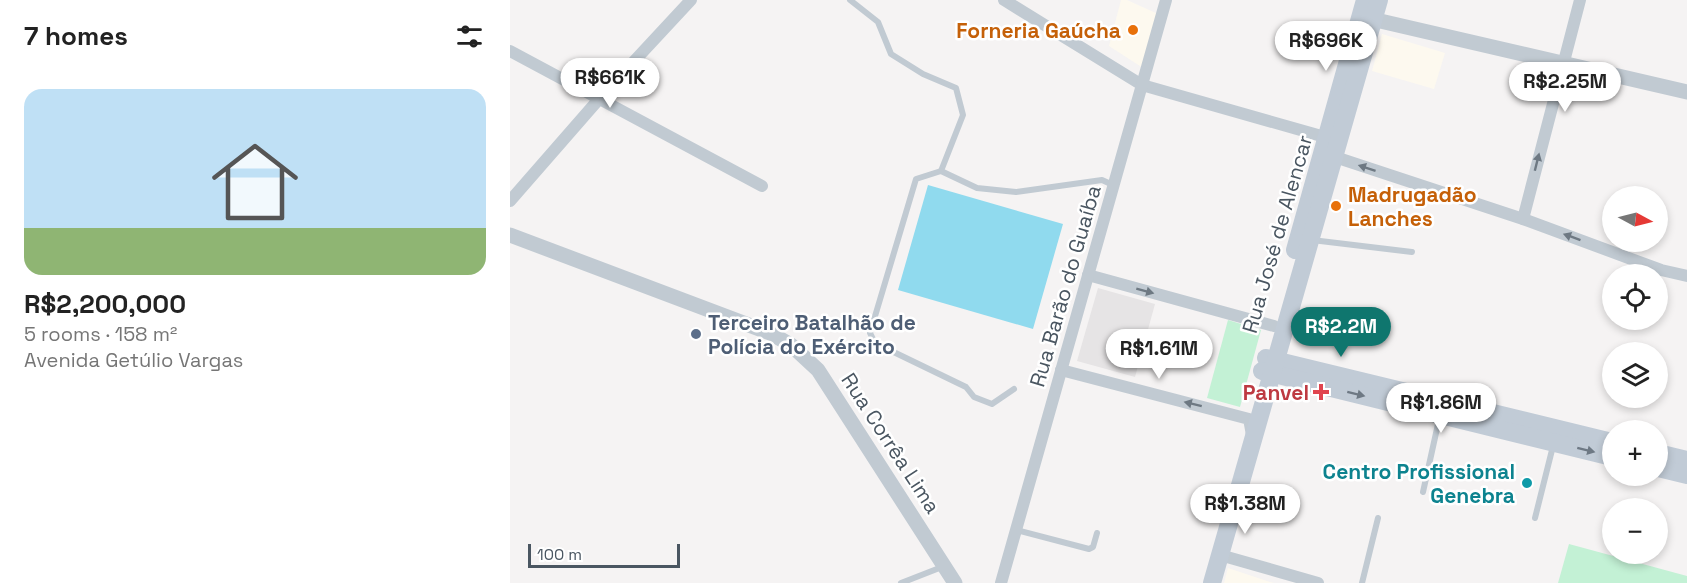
<!DOCTYPE html>
<meta charset="utf-8">
<style>
:root{--surface:#fff;--page:#f2f2f2;--text:#222;--muted:#767676;--line:#e0e0e0;--accent:#0f766e}
body{margin:0;font-family:"Space Grotesk",sans-serif;background:var(--page);color:var(--text);height:100vh;display:flex;flex-direction:column;font-size:22px;white-space:nowrap}
*{box-sizing:border-box;margin:0}
p{font-size:20px;color:var(--muted)}
.icon{flex:none;width:33px;height:33px;fill:none;stroke:currentColor;stroke-width:2;stroke-linecap:round;stroke-linejoin:round}
.map{position:relative;flex:1;overflow:hidden}
.side{display:flex;flex-direction:column;background:var(--surface);width:510px}
.side>*{flex:none}
.needle{width:39px;rotate:97deg}
.fabs{position:absolute;left:1092px;top:186px;display:grid;gap:12px}
.fabs a{display:grid;place-items:center;width:66px;height:66px;border-radius:50%;background:var(--surface);box-shadow:0 3px 9px #0003;font-size:30px}
.scale{position:absolute;left:18px;bottom:15px;width:152px;box-sizing:border-box;padding-left:6px;border:3px solid #4a5661;border-top:0;font-size:16px;line-height:21px;white-space:nowrap;color:#4a5661;-webkit-text-stroke:4px #fff;paint-order:stroke}
.price{position:absolute;translate:-50% -51px;padding:0 14px;border-radius:21px;background:#fff;color:#222;font-size:20px;line-height:39px;filter:drop-shadow(0 2px 3px #0008)}
.price::after{content:'';position:absolute;left:50%;top:36px;width:18px;height:14px;margin-left:-9px;background:inherit;clip-path:polygon(0 0,100% 0,50% 100%)}
.price.selected{background:var(--accent);color:#fff}
ul{padding:0;list-style:none}
li{display:grid;align-content:center;gap:12px;height:318px;padding:0 24px}
li+li{border-top:2px solid var(--line)}
li span{display:grid;place-items:center;height:186px;border-radius:18px;color:#555}
li>.icon{margin-inline-start:auto}
span .icon{width:108px;height:108px;fill:#fffc;stroke-width:1}
li b{font-size:26px}
h2{display:flex;justify-content:space-between;align-items:center;height:72px;padding:0 24px;font-size:26px}
main{display:flex;flex:1;min-height:0}
.map>svg:first-child{display:block}
.commercial{fill:#fdf9ef}
.education{fill:#e6e4e5}
.green{fill:#c3f1d5}
.water{fill:#90daee}
.lines{fill:none;stroke-linecap:round;stroke-linejoin:round}
.service{stroke:#c1cad2;stroke-width:6}
.minor{stroke:#c1cad2;stroke-width:12}
.tertiary{stroke:#c1cad2;stroke-width:15}
.secondary{stroke:#c1cbd6;stroke-width:18}
.oneway{fill:#6e7983}
.oneway2{fill:#6e7984}
.food-dot{fill:#e8710a;stroke:#fff;stroke-width:2}
.service-dot{fill:#5c6f8a;stroke:#fff;stroke-width:2}
.health-dot{fill:#e0444e;stroke:#fff;stroke-width:2}
.culture-dot{fill:#0f9aa8;stroke:#fff;stroke-width:2}
.labels{text-anchor:middle;dominant-baseline:central;stroke-width:5;stroke-linejoin:round;paint-order:stroke}
.food-label{font-size:21px;font-weight:bold;fill:#c56008;stroke:#fff;text-anchor:end}
.street-label{font-size:21px;fill:#4a5661;stroke:#fff}
.service-label{font-size:21px;font-weight:bold;fill:#4e5e75;stroke:#fff;text-anchor:start}
.health-label{font-size:21px;font-weight:bold;fill:#be3a42;stroke:#fff;text-anchor:end}
.culture-label{font-size:21px;font-weight:bold;fill:#0d838f;stroke:#fff;text-anchor:end}
</style>
<main>
<section class="side">
<h2>7 homes<svg class="icon" aria-label="filters" viewBox="0 0 24 24"><path d="M4 7h16M4 17h16"/><circle cx="9" cy="7" r="2"/><circle cx="15" cy="17" r="2"/></svg></h2>
<ul>
<li><span style="background:linear-gradient(#bfe0f5 75%,#8fb573 0)"><svg class="icon" aria-label="home" viewBox="0 0 24 24"><path d="M3 11l9-7 9 7M6 9v11h12V9"/></svg></span><div><b>R$2,200,000</b><p>5 rooms · 158 m²</p><p>Avenida Getúlio Vargas</p></div></li>
</ul>
</section>
<div class="map">
<svg width="1177" height="583" viewBox="0 0 1177 583">
<rect width="100%" height="100%" fill="#f5f3f3"/>
<g class="commercial">
<polygon points="611,0 617,0 648,14 633,68 599,46"/>
<polygon points="872,34 935,53 924,89 862,71"/>
<polygon points="718,568 760,582 764,583 714,583"/>
</g>
<polygon class="education" points="588,288 645,304 625,377 567,361"/>
<g class="green">
<polygon points="718,320 751,330 730,407 697,398"/>
<polygon points="1059,544 1177,576 1177,583 1048,583"/>
</g>
<polygon class="water" points="418,185 553,224 523,329 388,290"/>
<g class="lines">
<g class="service">
<polyline points="340,0 368,22 381,54 413,74 446,88 453,115 431,171 467,188 506,192 592,180 603,185"/>
<polyline points="431,171 406,179 360,333 365,343 456,387 464,397 482,404 504,389"/>
<polyline points="802,240 902,252"/>
<polyline points="913,492 930,415"/>
<polyline points="1025,518 1043,446"/>
<polyline points="506,530 579,549 583,547 587,533"/>
<polyline points="391,583 432,567"/>
<polyline points="852,583 868,518"/>
</g>
<g class="minor">
<polyline points="494,0 632,85 822,139"/>
<polyline points="0,51 252,186"/>
<polyline points="825,157 1013,219 1151,270 1177,276"/>
<polyline points="0,201 89,99 181,0"/>
<polyline points="1013,219 1070,0"/>
<polyline points="578,275 764,326"/>
<polyline points="551,370 739,419 742,435"/>
<polyline points="710,555 808,583"/>
<polyline points="491,583 656,0"/>
</g>
<g class="tertiary">
<polyline points="853,17 1177,92"/>
<polyline points="0,235 260,333 281,345 308,370 445,583"/>
</g>
<g class="secondary">
<polyline points="785,250 855,0"/>
<polyline points="756,358 1102,442"/>
<polyline points="752,371 1102,457"/>
<polyline points="1148,453 1177,460"/>
<polyline points="1148,468 1177,475"/>
<polyline points="702,583 869,0"/>
</g>
</g>
<defs><path id="oneway-solid" d="M-6-.8H1V-3.2L6.5 0L1 3.2V.8H-6Z" transform="scale(1.5)"/></defs>
<g class="oneway">
<use href="#oneway-solid" transform="translate(1027 162) rotate(-76)"/>
<use href="#oneway-solid" transform="translate(857 168) rotate(-162)"/>
<use href="#oneway-solid" transform="translate(1062 237) rotate(-160)"/>
<use href="#oneway-solid" transform="translate(635 291) rotate(15)"/>
<use href="#oneway-solid" transform="translate(683 404) rotate(-166)"/>
</g>
<g class="oneway2">
<use href="#oneway-solid" transform="translate(846 394) rotate(14)"/>
<use href="#oneway-solid" transform="translate(1076 450) rotate(14)"/>
</g>
<g class="food-dot">
<circle cx="623" cy="30" r="6"/>
<circle cx="826" cy="206" r="6"/>
</g>
<circle class="service-dot" cx="186" cy="334" r="6"/>
<path class="health-dot" d="M808 383h6v6h6v6h-6v6h-6v-6h-6v-6h6z"/>
<circle class="culture-dot" cx="1017" cy="483" r="6"/>
<g class="labels">
<g class="food-label">
<text x="611" y="30">Forneria Gaúcha</text>
<text x="838" y="194" text-anchor="start">Madrugadão<tspan x="838" dy="24">Lanches</tspan></text>
</g>
<g class="street-label">
<text transform="translate(767 234) rotate(-74)">Rua José de Alencar</text>
<text transform="translate(555 286) rotate(-74)">Rua Barão do Guaíba</text>
<text transform="translate(381 443) rotate(57)">Rua Corrêa Lima</text>
</g>
<g class="service-label">
<text x="198" y="322">Terceiro Batalhão de<tspan x="198" dy="24">Polícia do Exército</tspan></text>
</g>
<g class="health-label">
<text x="799" y="392">Panvel</text>
</g>
<g class="culture-label">
<text x="1005" y="471">Centro Profissional<tspan x="1005" dy="24">Genebra</tspan></text>
</g>
</g>
</svg>
<div class="fabs">
<a><svg class="needle" viewBox="-14 -14 28 28"><path d="M0-13l5 13h-10z" fill="#e53935"/><path d="M0 13l5-13h-10z" fill="#767676"/></svg></a>
<a><svg class="icon" aria-label="locate" viewBox="0 0 24 24"><circle cx="12" cy="12" r="6"/><path d="M12 2v4M12 18v4M2 12h4M18 12h4"/></svg></a>
<a><svg class="icon" aria-label="layers" viewBox="0 0 24 24"><path d="M12 4l9 5-9 5-9-5zM3 14l9 5 9-5"/></svg></a>
<a>+</a>
<a>−</a>
</div>
<div class="scale">100 m</div>
<b class="price" style="left:816px;top:72px">R$696K</b>
<b class="price" style="left:100px;top:109px">R$661K</b>
<b class="price" style="left:1055px;top:113px">R$2.25M</b>
<b class="price selected" style="left:831px;top:358px">R$2.2M</b>
<b class="price" style="left:649px;top:380px">R$1.61M</b>
<b class="price" style="left:931px;top:434px">R$1.86M</b>
<b class="price" style="left:735px;top:535px">R$1.38M</b>
</div>
</main>
